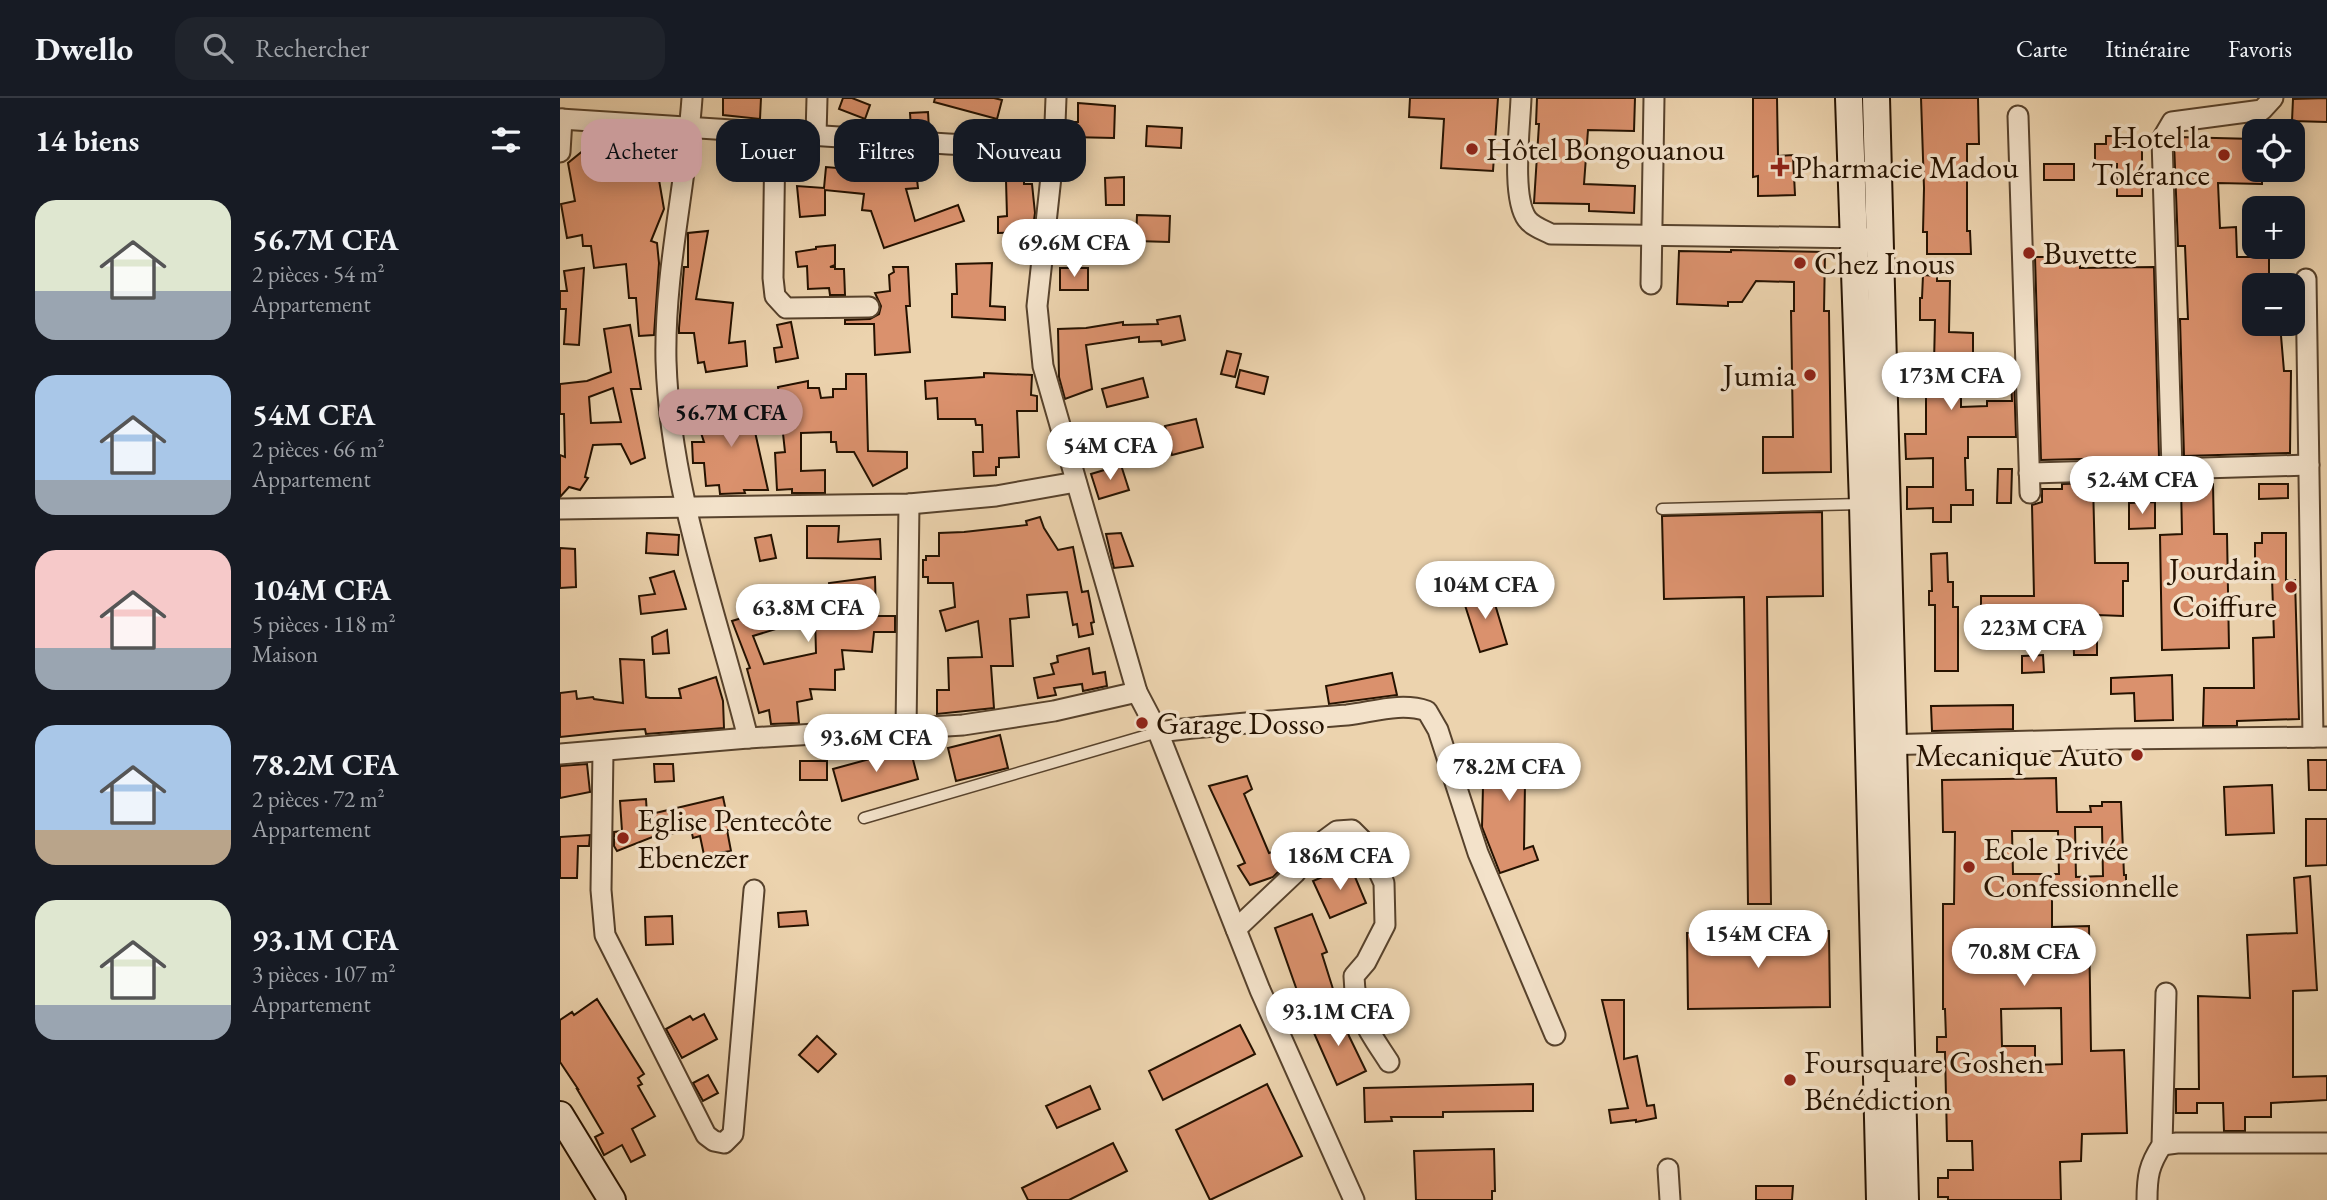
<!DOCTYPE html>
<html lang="fr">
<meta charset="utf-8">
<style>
:root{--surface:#171b24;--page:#20242c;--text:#f1f3f6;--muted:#9ea1a6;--line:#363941;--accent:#c59692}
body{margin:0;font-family:"EB Garamond",serif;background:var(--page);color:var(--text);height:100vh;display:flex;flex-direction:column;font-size:26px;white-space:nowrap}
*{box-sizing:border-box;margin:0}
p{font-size:23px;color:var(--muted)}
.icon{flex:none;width:38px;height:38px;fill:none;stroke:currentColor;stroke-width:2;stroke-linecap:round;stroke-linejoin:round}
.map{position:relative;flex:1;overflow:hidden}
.sheet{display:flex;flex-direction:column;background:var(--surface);width:560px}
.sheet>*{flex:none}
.guide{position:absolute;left:21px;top:21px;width:665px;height:63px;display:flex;gap:14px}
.tools{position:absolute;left:1682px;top:21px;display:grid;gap:14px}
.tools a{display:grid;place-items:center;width:63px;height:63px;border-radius:14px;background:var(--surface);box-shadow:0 4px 18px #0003;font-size:35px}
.price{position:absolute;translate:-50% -60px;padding:0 16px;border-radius:24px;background:#fff;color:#222;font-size:23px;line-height:46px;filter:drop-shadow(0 2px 4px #0008)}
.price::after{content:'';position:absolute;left:50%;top:42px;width:21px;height:16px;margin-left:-10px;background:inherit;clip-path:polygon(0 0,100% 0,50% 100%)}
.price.active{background:var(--accent);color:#111}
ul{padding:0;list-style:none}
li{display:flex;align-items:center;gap:21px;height:175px;padding:0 35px}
li span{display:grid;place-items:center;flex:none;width:196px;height:140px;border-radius:21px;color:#555}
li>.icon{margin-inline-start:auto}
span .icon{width:84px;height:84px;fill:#fffc;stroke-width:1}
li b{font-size:30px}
h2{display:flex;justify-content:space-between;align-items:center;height:84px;padding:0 35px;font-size:30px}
.chip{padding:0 24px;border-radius:21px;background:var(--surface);box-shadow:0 4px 18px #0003;font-size:24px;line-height:63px}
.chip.active{background:var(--accent);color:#111}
header{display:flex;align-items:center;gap:42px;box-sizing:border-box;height:98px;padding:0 35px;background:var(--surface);border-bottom:2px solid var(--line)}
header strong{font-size:33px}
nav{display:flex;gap:38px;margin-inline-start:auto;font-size:24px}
.search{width:490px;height:63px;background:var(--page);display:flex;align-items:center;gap:18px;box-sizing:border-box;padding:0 24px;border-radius:21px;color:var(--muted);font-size:26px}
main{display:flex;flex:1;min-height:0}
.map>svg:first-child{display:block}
.building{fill:#da916d;stroke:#251200;stroke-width:2;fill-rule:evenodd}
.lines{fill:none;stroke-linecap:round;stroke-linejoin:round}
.lane-casing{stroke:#57422c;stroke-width:13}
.street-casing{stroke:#57422c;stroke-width:23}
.secondary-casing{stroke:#251200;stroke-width:30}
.lane{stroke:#f3e2ca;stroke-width:10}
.street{stroke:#f3e2ca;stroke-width:19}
.secondary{stroke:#f3e2ca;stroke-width:26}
.poi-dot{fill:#8f2418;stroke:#f3e2ca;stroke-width:2.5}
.labels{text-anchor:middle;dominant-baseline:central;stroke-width:7;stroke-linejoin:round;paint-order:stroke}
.poi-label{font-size:32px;fill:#251200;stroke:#f3e2ca;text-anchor:start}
</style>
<header>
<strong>Dwello</strong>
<div class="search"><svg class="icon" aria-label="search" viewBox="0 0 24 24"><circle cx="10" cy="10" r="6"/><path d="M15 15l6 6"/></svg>Rechercher</div>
<nav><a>Carte</a><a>Itinéraire</a><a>Favoris</a></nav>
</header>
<main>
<section class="sheet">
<h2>14 biens<svg class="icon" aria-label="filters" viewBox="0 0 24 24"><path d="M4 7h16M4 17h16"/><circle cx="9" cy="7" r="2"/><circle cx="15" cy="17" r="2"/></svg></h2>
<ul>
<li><span style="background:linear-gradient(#dfe7d0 65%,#9aa5b1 0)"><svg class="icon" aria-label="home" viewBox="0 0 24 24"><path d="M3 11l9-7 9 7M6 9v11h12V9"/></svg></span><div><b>56.7M CFA</b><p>2 pièces · 54 m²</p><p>Appartement</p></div></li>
<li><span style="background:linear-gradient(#a9c7e8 75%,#9aa5b1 0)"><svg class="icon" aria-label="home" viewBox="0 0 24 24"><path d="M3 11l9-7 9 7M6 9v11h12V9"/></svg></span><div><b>54M CFA</b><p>2 pièces · 66 m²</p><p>Appartement</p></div></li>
<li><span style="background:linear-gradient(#f6c9c9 70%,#9aa5b1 0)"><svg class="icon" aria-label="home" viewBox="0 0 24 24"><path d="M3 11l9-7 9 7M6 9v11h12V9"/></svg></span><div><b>104M CFA</b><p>5 pièces · 118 m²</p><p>Maison</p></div></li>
<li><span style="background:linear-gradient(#a9c7e8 75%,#b9a48a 0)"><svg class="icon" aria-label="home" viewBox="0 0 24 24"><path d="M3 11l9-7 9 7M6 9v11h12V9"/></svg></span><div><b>78.2M CFA</b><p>2 pièces · 72 m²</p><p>Appartement</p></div></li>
<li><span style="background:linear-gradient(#dfe7d0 75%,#9aa5b1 0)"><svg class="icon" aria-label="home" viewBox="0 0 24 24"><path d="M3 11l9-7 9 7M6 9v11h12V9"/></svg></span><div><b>93.1M CFA</b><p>3 pièces · 107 m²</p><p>Appartement</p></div></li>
</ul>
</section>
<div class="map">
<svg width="1767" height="1102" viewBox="0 0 1767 1102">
<rect width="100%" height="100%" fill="#ecd3ae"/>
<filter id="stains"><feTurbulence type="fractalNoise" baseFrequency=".00286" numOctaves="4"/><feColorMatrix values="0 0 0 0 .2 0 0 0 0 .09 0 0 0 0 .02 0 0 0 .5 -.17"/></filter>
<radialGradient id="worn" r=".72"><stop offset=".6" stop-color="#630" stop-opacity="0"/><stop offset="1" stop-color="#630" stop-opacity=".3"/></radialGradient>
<g class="building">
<polygon points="163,0 201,0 200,21 163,17"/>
<polygon points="283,0 292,0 310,7 305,21 279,11"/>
<polygon points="375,0 434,0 442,2 437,21 374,4"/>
<polygon points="850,0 938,0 933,73 881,70 884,21 849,19"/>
<polygon points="977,0 1075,0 1074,33 1028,32 1024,86 1075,88 1074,115 1029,113 1029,106 974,105 979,26 976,26"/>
<polygon points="1193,0 1217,0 1218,58 1233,57 1235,97 1198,98 1198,78 1193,79"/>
<polygon points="1361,0 1418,0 1419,46 1407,46 1407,133 1410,133 1411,156 1367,156 1367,134 1363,134 1364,90"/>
<polygon points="1767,0 1767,24 1732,23 1733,1"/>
<polygon points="518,5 555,8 554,40 510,39 510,24 518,24"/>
<polygon points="368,14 369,32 351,31 350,15"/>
<polygon points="587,28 622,30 621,50 586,48"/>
<polygon points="1546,38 1560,38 1560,46 1582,46 1582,98 1557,98 1557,66 1535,66 1535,46 1546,46"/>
<polygon points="1617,39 1694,41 1694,72 1702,72 1702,86 1658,85 1660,130 1676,129 1677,159 1709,159 1709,185 1693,185 1694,226 1720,226 1724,273 1731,273 1730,355 1624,358 1620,221 1628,221 1625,148 1618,148 1614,44"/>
<polygon points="30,47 94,53 104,111 91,143 97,145 99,165 94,237 79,238 76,200 69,200 66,166 34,170 31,148 23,148 22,137 7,140 1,106 15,103 8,65"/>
<polygon points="302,54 316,54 316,65 350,61 351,65 355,65 358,90 346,91 355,123 398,107 404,123 324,150 311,113 302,112 304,96 265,92 265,117 240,119 237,88 264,90 266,69 277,70 278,63 302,65"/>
<rect x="1484" y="66" width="30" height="16"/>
<polygon points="564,79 564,107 546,107 545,80"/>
<polygon points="464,81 464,86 472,86 475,115 473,129 470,129 470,134 438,135 438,119 447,118 446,82"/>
<polygon points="577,117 610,118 609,144 576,143"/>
<polygon points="148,133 136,201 173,205 169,245 185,243 187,268 146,274 144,264 138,265 134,235 119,235 119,230 124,169 128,169 128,135"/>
<polygon points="275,147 275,167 270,169 275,169 275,171 284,171 285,197 270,197 269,190 248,191 247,168 238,169 236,154 256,151 256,149"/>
<polygon points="1171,152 1265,154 1264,213 1269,213 1271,374 1203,375 1203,339 1233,339 1231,213 1234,213 1234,184 1196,183 1182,204 1168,204 1168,208 1117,206 1119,153 1171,154"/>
<polygon points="1475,159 1520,159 1520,170 1594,169 1599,359 1481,362"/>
<polygon points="432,165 430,208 445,209 445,222 392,219 392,196 397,196 396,166"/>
<polygon points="333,169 348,169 350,208 346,208 350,254 315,257 314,226 285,226 285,222 310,221 319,216 321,208 315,195 330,193 329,177 334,174"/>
<polygon points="24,170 19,247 4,246 6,211 0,211 0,193 7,193 4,173"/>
<rect x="500" y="170" width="28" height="22"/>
<polygon points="1363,177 1377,178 1377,183 1390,183 1389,234 1413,235 1413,261 1401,261 1401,309 1427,308 1427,303 1452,303 1451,279 1454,278 1456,339 1408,339 1408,360 1405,360 1406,392 1413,392 1413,407 1391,407 1391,424 1373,424 1373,410 1347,411 1347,389 1373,389 1373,360 1346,361 1345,336 1366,336 1366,279 1370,279 1370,265 1374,265 1375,222 1360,222 1360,200 1362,200"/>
<polygon points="620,218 625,242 602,247 601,243 579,244 579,239 526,247 532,291 505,301 499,279 498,231 526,230 563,224 563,227 598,226 597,222"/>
<polygon points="231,224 238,260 216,264 214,250 222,249 217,227"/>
<path d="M 70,227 L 81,291 L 71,291 L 85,360 L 71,366 L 61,346 L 33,347 L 25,379 L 28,380 L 20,392 L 9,389 L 0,399 L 0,357 L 5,359 L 4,316 L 0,316 L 0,286 L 27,283 L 51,274 L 44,231 ZM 53,290 L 61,324 L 31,325 L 29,299 Z"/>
<polygon points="667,253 681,256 675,279 661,276"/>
<polygon points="680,272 708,279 704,296 676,289"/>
<polygon points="424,275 472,277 471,297 477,298 477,313 457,313 459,359 439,360 439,369 436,369 436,377 414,378 413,354 423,354 422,327 416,327 415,321 378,321 377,300 366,301 365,283 424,279"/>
<polygon points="286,276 306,276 308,353 347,354 347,370 313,388 294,354 277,354 276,344 271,344 271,334 241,335 241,373 265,372 265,395 232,395 232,391 217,392 215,355 225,354 218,289 248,283 248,290 259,290 261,300 273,299 273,291 286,291"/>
<polygon points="583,280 588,299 547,309 542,291"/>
<polygon points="187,298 208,392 184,392 185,395 160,396 159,387 146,388 144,365 133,365 132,344 144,344 139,329 146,327 142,315 160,309 159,306"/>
<polygon points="636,321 643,349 612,357 605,328"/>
<polygon points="561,367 569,392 539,401 531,376"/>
<polygon points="1438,371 1452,371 1451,405 1437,405"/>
<polygon points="1533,385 1535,465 1568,465 1568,483 1563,483 1563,518 1537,517 1537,557 1514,557 1513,517 1421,518 1421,498 1474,498 1472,407 1482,404 1482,391 1502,391 1502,386"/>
<polygon points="1653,386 1654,436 1667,436 1669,550 1602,552 1600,437 1622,436 1621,387"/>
<polygon points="1699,386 1728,386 1728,400 1699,401"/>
<polygon points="1595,404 1595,430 1569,431 1569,405"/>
<polygon points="1262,414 1263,498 1207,499 1211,806 1188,806 1184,499 1104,501 1102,418"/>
<polygon points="480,419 484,430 498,452 513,449 522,494 528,493 534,524 531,525 533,536 519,539 517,526 513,527 507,494 467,497 469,519 450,521 453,568 431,568 434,610 377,616 377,592 389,592 388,560 422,559 418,523 386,533 380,513 395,509 393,485 368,485 368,479 363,479 363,462 366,462 366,458 379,458 379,435 404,434 467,427 466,423"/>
<polygon points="247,428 279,428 278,444 320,441 321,461 247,460"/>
<polygon points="87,435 119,437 118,457 86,455"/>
<polygon points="561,435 573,468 554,470 546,436"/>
<polygon points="1702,435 1726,435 1726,482 1735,482 1739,621 1677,623 1677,628 1643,628 1644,590 1694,590 1693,540 1714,539 1712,480 1695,480 1695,445 1702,445"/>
<polygon points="211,437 216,460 200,463 195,440"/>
<polygon points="0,450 15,451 16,489 0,490"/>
<polygon points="1387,455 1388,484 1393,484 1393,509 1398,509 1398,573 1375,573 1375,507 1369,507 1369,493 1372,493 1371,456"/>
<polygon points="114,473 126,511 81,516 79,498 95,496 90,480"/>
<path d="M 315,479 L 316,518 L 335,518 L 335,534 L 314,534 L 312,554 L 282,552 L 284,571 L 275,572 L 275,592 L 250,591 L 252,601 L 237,604 L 239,625 L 211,626 L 209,612 L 199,615 L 187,571 L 190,570 L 172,523 L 270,493 L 269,485 ZM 255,519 L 256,555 L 204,566 L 193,538 Z"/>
<polygon points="931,493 947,546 920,554 903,501"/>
<polygon points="107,532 109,555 93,556 92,539"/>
<polygon points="529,550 533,576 545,574 547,588 523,593 522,586 494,590 496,597 478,600 474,580 494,576 491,566 498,564 497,558"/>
<polygon points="1483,557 1484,574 1462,575 1462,558"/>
<polygon points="60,561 84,562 86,599 90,600 121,600 119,591 156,579 163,603 164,630 86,636 85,631 57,633 0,639 0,595 16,593 17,601 33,599 34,601 63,605"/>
<polygon points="832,575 837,597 769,606 766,588"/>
<polygon points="1612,577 1613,622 1575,623 1574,595 1551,596 1551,580"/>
<polygon points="1453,607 1453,631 1372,633 1371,608"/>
<polygon points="440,637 448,670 396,683 388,650"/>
<polygon points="980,649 981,684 965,685 964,751 973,748 978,762 940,775 922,729 923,688 925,688 925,650"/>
<polygon points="350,650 358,681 282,703 273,671"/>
<polygon points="1748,662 1767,662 1767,692 1749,692"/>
<rect x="240" y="663" width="27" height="19"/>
<polygon points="27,666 30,694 0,700 0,668"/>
<polygon points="94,666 113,666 114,683 95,684"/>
<polygon points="687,678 692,691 684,696 709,755 713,754 719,773 713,779 690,787 678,768 685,765 649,688"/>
<path d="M 1496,680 L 1497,714 L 1531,714 L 1530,708 L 1542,708 L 1542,704 L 1561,704 L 1564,777 L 1566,777 L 1566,792 L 1492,796 L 1492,829 L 1529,828 L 1531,953 L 1564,952 L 1567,1035 L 1522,1036 L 1521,1063 L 1500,1064 L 1501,1102 L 1388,1102 L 1388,1099 L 1378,1099 L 1378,1080 L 1388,1080 L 1388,1072 L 1413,1072 L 1412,1043 L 1387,1043 L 1385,954 L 1377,954 L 1377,939 L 1386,939 L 1385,911 L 1383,911 L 1383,806 L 1394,806 L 1395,734 L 1383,734 L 1382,682 ZM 1515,729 L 1542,729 L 1543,778 L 1516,779 ZM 1452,733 L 1498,733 L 1499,776 L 1453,776 ZM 1501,910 L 1502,966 L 1475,967 L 1475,948 L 1442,948 L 1441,911 Z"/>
<polygon points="1712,687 1714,735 1666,737 1664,689"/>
<polygon points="163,699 170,732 167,732 171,753 144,757 140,738 133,740 131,731 106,737 105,734 57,753 54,748 54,734 62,733 60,703 86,701 87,717"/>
<polygon points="1746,721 1767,721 1767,767 1746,768"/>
<polygon points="30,737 29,748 18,748 17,780 0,780 0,739"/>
<polygon points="790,767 806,805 770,820 753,783"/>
<polygon points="1750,778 1757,892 1733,893 1733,979 1767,978 1767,1002 1711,1005 1711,1019 1685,1019 1685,1033 1664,1033 1663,1005 1637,1005 1637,1015 1616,1015 1616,991 1639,991 1638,898 1690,900 1687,837 1737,835 1734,780"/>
<polygon points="246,813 248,827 219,829 218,815"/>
<polygon points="752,816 767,854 762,856 773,891 740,901 715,830"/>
<polygon points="112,818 113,846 86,847 85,819"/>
<polygon points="1269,833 1270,909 1128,911 1127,835"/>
<polygon points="37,901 84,976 78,980 82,986 78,988 95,1018 72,1031 85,1057 71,1064 62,1047 44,1057 35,1039 43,1035 17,991 18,991 0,964 0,922 12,914 14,917"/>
<polygon points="1042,902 1064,902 1064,961 1077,958 1087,1008 1094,1007 1096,1020 1076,1024 1076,1022 1051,1025 1049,1012 1068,1010"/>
<polygon points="781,914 789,938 806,973 777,987 750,926"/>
<polygon points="144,916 157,941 122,960 106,931 130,918 133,922"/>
<polygon points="680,927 695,956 603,1002 589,973"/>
<polygon points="257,938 276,956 258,974 239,957"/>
<polygon points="148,977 158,995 143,1003 133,985"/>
<polygon points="707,986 742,1058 650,1102 616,1032"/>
<polygon points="973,986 973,1013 883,1014 883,1019 831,1019 832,1023 805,1024 804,990"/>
<polygon points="530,988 540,1011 497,1030 486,1008"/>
<polygon points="553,1045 567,1073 509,1102 468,1102 462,1090"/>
<polygon points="934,1051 935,1093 932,1093 932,1102 856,1102 854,1053"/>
<polygon points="1196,1088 1233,1088 1232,1102 1196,1102"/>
</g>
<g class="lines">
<g class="lane-casing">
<g id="lane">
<polyline points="1102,411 1301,406"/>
<polyline points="304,720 598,634"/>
</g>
</g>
<g class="street-casing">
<g id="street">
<path d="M 132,0 C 126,88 104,175 106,263 C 110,393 157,516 188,640"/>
<polyline points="496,0 494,51 477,208 483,268 577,594 598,634 700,892 794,1102"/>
<path d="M 961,0 C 960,29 951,99 967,121 C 972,128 983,132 991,136 L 1308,140"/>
<polyline points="1458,18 1470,395"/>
<polyline points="0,21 388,46 494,51"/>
<polyline points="215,35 213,180 215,198 226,210 309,209"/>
<polyline points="256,38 257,0"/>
<polyline points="0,54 2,21"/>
<polyline points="1746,181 1753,639"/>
<polyline points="1091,186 1094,0"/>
<polyline points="1612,371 1602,41 1612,24 1702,12 1713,0"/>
<polyline points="1469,375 1749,367"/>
<polyline points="0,411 349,406 436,398 516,384"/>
<polyline points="346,632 349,406"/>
<path d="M 598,634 C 661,626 724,622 787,617 C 813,614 841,604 867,613 L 878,632 L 918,755 L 995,937"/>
<polyline points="1320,647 1556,641 1767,639"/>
<polyline points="43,653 41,792 45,837 146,1037 154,1043 164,1045 173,1036 194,792"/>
<polyline points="0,656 188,640 403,627 494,613 577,594"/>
<path d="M 676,831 L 735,775 L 754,750 L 777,733 L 792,732 L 806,746 L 824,785 L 825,827 L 806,864 L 794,878 C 795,917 809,933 829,964"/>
<polyline points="1602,1047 1617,1045 1767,1045"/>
<polyline points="1108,1071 1110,1102"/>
<path d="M 1587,1102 C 1587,1078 1589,1067 1602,1047 L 1606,895"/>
</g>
</g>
<g class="secondary-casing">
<g id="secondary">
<polyline points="1289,0 1303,406 1320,1102"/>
<polyline points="1316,0 1345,1102"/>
<polyline points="0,1017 52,1102"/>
</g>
</g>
<use href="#lane" class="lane"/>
<use href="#street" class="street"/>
<use href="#secondary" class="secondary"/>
</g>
<g class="poi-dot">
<circle cx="912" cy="51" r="7"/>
<circle cx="1664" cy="57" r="7"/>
<path d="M1216.5 58.5h7v7h7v7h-7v7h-7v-7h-7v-7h7z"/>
<circle cx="1469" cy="155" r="7"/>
<circle cx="1240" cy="165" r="7"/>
<circle cx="1250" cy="277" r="7"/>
<circle cx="1731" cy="489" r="7"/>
<circle cx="582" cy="625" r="7"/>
<circle cx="1577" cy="657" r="7"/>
<circle cx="63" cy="740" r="7"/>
<circle cx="1409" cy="769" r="7"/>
<circle cx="1230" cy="982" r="7"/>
</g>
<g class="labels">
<g class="poi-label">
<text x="1650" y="39" text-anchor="end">Hotel la<tspan x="1650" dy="37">Tolérance</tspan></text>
<text x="926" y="51">Hôtel Bongouanou</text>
<text x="1234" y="69">Pharmacie Madou</text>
<text x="1483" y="155">Buvette</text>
<text x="1254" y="165">Chez Inous</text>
<text x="1236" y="277" text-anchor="end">Jumia</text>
<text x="1717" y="471" text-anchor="end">Jourdain<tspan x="1717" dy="37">Coiffure</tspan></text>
<text x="596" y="625">Garage Dosso</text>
<text x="1563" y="657" text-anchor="end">Mecanique Auto</text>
<text x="77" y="722">Eglise Pentecôte<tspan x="77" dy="37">Ebenezer</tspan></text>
<text x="1423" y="751">Ecole Privée<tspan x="1423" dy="37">Confessionnelle</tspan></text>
<text x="1244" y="964">Foursquare Goshen<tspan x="1244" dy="37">Bénédiction</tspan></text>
</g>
</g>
<rect width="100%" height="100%" filter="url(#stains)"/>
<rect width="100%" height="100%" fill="url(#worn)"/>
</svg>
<div class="tools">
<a><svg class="icon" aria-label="locate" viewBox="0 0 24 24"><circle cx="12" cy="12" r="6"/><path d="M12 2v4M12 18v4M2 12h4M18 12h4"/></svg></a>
<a>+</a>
<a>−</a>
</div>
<b class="price" style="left:514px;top:181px">69.6M CFA</b>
<b class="price" style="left:1391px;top:314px">173M CFA</b>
<b class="price active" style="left:171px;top:351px">56.7M CFA</b>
<b class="price" style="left:550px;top:384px">54M CFA</b>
<b class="price" style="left:1582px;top:418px">52.4M CFA</b>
<b class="price" style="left:925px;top:523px">104M CFA</b>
<b class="price" style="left:248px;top:546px">63.8M CFA</b>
<b class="price" style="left:1473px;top:566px">223M CFA</b>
<b class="price" style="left:316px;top:676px">93.6M CFA</b>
<b class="price" style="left:949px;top:705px">78.2M CFA</b>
<b class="price" style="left:780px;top:794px">186M CFA</b>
<b class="price" style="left:1198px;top:872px">154M CFA</b>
<b class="price" style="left:1464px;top:890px">70.8M CFA</b>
<b class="price" style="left:778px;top:950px">93.1M CFA</b>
<div class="guide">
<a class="chip active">Acheter</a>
<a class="chip">Louer</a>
<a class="chip">Filtres</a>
<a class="chip">Nouveau</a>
</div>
</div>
</main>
